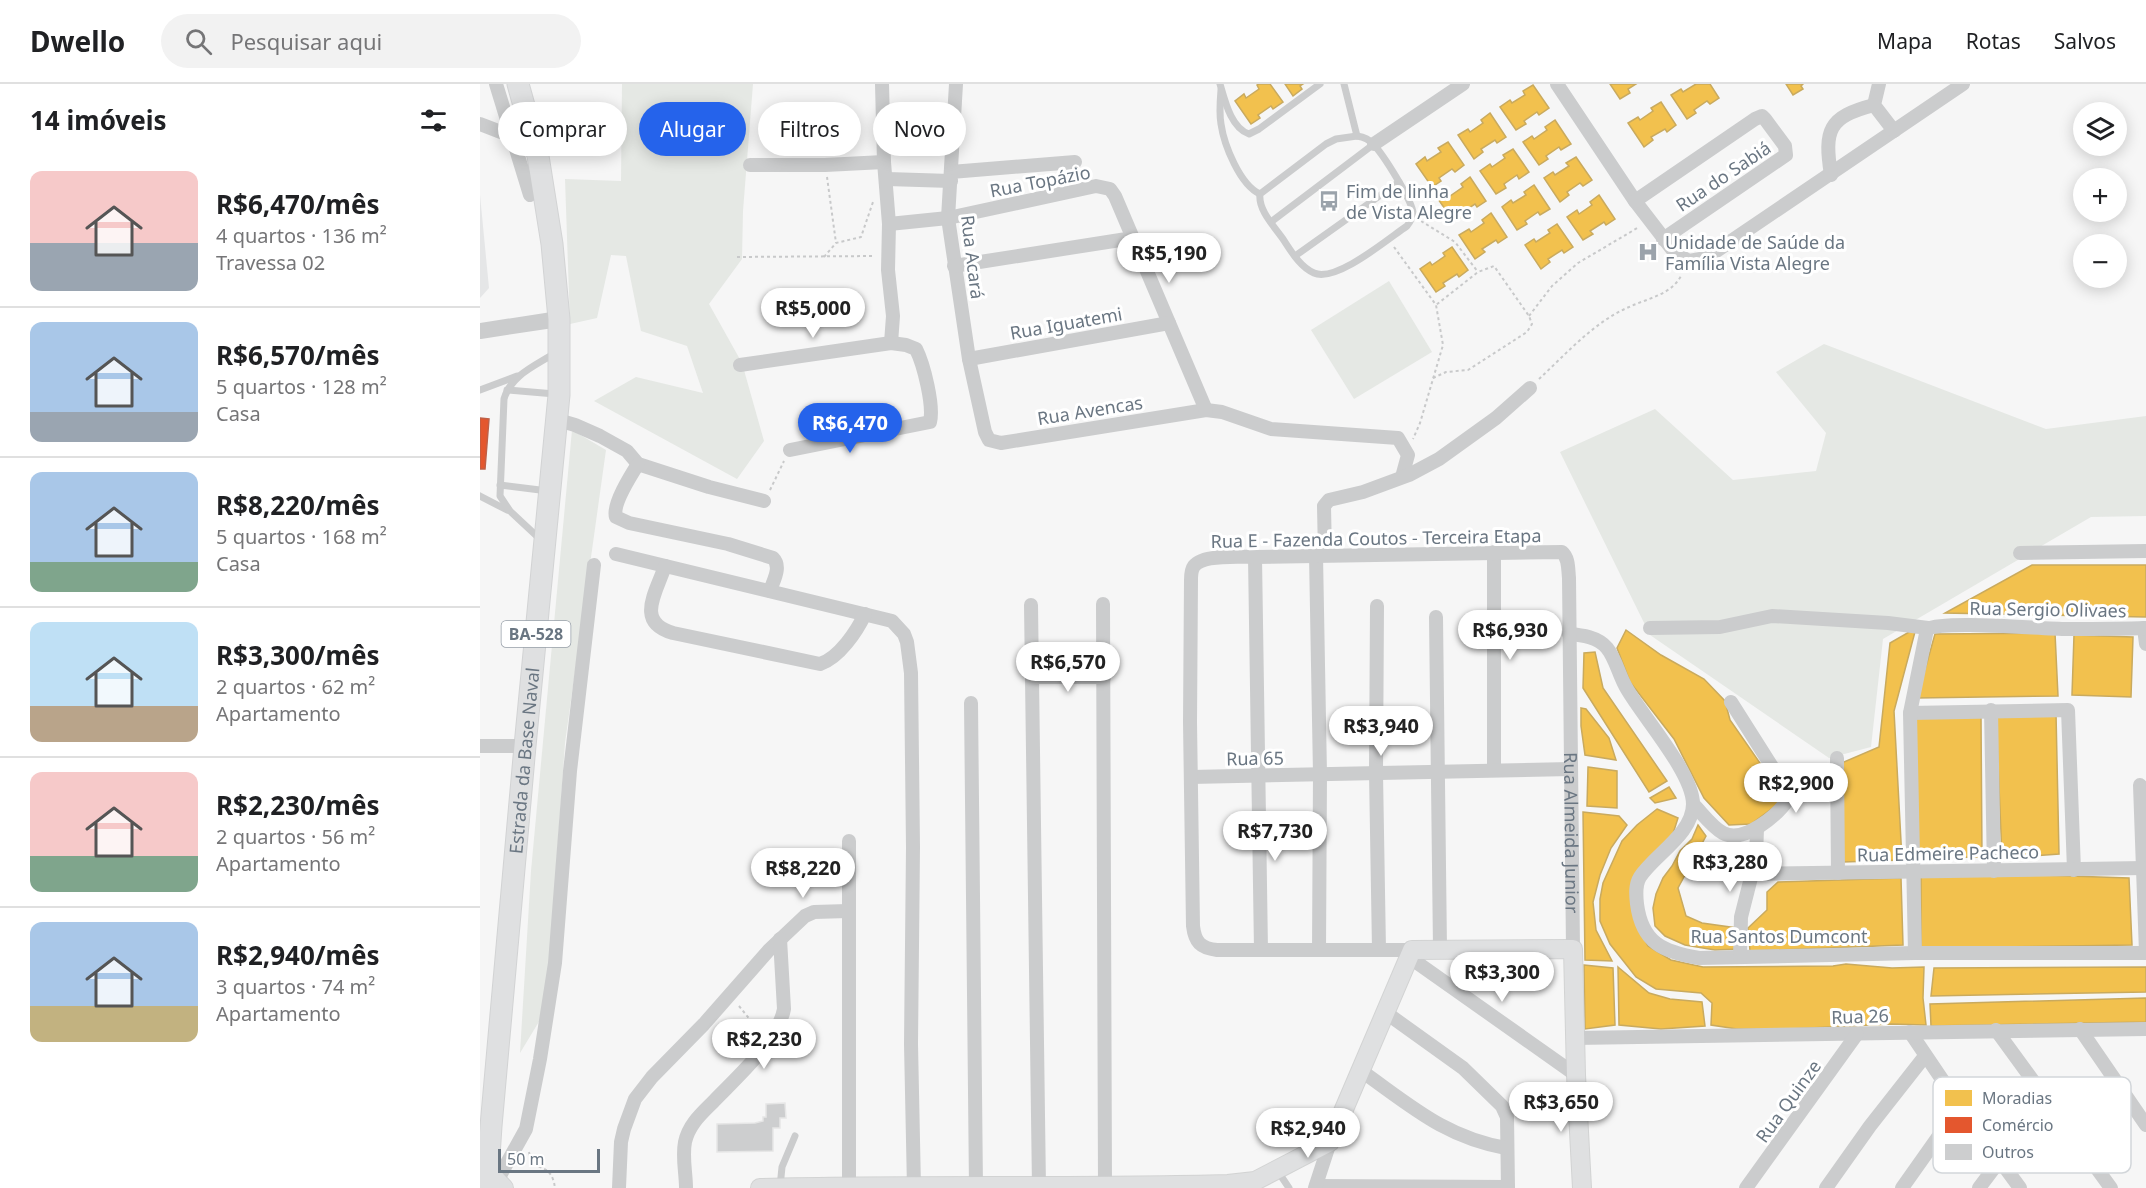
<!DOCTYPE html>
<html lang="pt">
<meta charset="utf-8">
<style>
:root{--surface:#fff;--page:#f2f2f2;--text:#202124;--muted:#757577;--line:#e0e0e0;--accent:#2563eb}
body{margin:0;font-family:"Noto Sans",sans-serif;background:var(--page);color:var(--text);height:100vh;display:flex;flex-direction:column;font-size:22px;white-space:nowrap}
*{box-sizing:border-box;margin:0}
p{font-size:20px;color:var(--muted)}
.icon{flex:none;width:33px;height:33px;fill:none;stroke:currentColor;stroke-width:2;stroke-linecap:round;stroke-linejoin:round}
.map{position:relative;flex:1;overflow:hidden}
.panel{display:flex;flex-direction:column;background:var(--surface);width:480px}
.panel>*{flex:none}
.guide{position:absolute;left:18px;top:18px;width:570px;height:54px;display:flex;gap:12px}
.controls{position:absolute;left:1593px;top:18px;display:grid;gap:12px}
.controls a{display:grid;place-items:center;width:54px;height:54px;border-radius:50%;background:var(--surface);box-shadow:0 3px 15px #0003;font-size:30px}
.scale{position:absolute;left:18px;bottom:15px;width:102px;box-sizing:border-box;padding-left:6px;border:3px solid #6a7682;border-top:0;font-size:16px;line-height:21px;white-space:nowrap;color:#6a7682;-webkit-text-stroke:4px #fff;paint-order:stroke}
.price{position:absolute;translate:-50% -51px;padding:0 14px;border-radius:21px;background:#fff;color:#222;font-size:20px;line-height:39px;filter:drop-shadow(0 2px 3px #0008)}
.price::after{content:'';position:absolute;left:50%;top:36px;width:18px;height:14px;margin-left:-9px;background:inherit;clip-path:polygon(0 0,100% 0,50% 100%)}
.price.on{background:var(--accent);color:#fff}
ul{padding:0;list-style:none}
li{display:flex;align-items:center;gap:18px;height:150px;padding:0 30px}
li+li{border-top:2px solid var(--line)}
li span{display:grid;place-items:center;flex:none;width:168px;height:120px;border-radius:12px;color:#555}
li>.icon{margin-inline-start:auto}
span .icon{width:72px;height:72px;fill:#fffc;stroke-width:1}
li b{font-size:26px}
h2{display:flex;justify-content:space-between;align-items:center;height:72px;padding:0 30px;font-size:26px}
.pill{padding:0 21px;border-radius:27px;background:var(--surface);box-shadow:0 3px 15px #0003;font-size:21px;line-height:54px}
.pill.on{background:var(--accent);color:#fff}
header{display:flex;align-items:center;gap:36px;box-sizing:border-box;height:84px;padding:0 30px;background:var(--surface);border-bottom:2px solid var(--line)}
header strong{font-size:28px}
nav{display:flex;gap:33px;margin-inline-start:auto;font-size:21px}
.search{width:420px;height:54px;background:var(--page);display:flex;align-items:center;gap:15px;box-sizing:border-box;padding:0 21px;border-radius:33px;color:var(--muted);font-size:22px}
main{display:flex;flex:1;min-height:0}
.map>svg:first-child{display:block}
.built{fill:#e5e6e7}
.green{fill:#e5e8e4}
.homes{fill:#f2c14e;stroke:#c9aa5e;stroke-width:1.5}
.shops{fill:#e4572e;stroke:#bf6047;stroke-width:1.5}
.building{fill:#cdcecf;stroke:#e6e6e6;stroke-width:1.5}
.lines{fill:none;stroke-linecap:round;stroke-linejoin:round}
.secondary-casing{stroke:#d2d3d3;stroke-width:20}
.primary-casing{stroke:#d2d3d4;stroke-width:23}
.path{stroke:#c8c9ca;stroke-width:2;stroke-dasharray:3 3;stroke-linecap:butt}
.service{stroke:#cbcccd;stroke-width:7}
.minor{stroke:#cbcccd;stroke-width:14}
.tertiary{stroke:#cbcccd;stroke-width:16}
.secondary{stroke:#dfe0e1;stroke-width:18}
.primary{stroke:#dfe0e1;stroke-width:21}
.labels{text-anchor:middle;dominant-baseline:central;stroke-width:6;stroke-linejoin:round;paint-order:stroke}
.shield{fill:#fff;stroke:#979fa8;stroke-width:1.5}
.shield-label{font-size:16px;font-weight:bold;fill:#6a7682}
.street-label{font-size:18px;fill:#6a7682;stroke:#fff}
.poi-label{font-size:18px;fill:#6a7682;stroke:#fff;text-anchor:start}
.key{fill:#fff;stroke:#d2d6da;stroke-width:1.5}
.key-label{font-size:16px;fill:#6a7682}
</style>
<header>
<strong>Dwello</strong>
<div class="search"><svg class="icon" aria-label="search" viewBox="0 0 24 24"><circle cx="10" cy="10" r="6"/><path d="M15 15l6 6"/></svg>Pesquisar aqui</div>
<nav><a>Mapa</a><a>Rotas</a><a>Salvos</a></nav>
</header>
<main>
<section class="panel">
<h2>14 imóveis<svg class="icon" aria-label="filters" viewBox="0 0 24 24"><path d="M4 7h16M4 17h16"/><circle cx="9" cy="7" r="2"/><circle cx="15" cy="17" r="2"/></svg></h2>
<ul>
<li><span style="background:linear-gradient(#f6c9c9 60%,#9aa5b1 0)"><svg class="icon" aria-label="home" viewBox="0 0 24 24"><path d="M3 11l9-7 9 7M6 9v11h12V9"/></svg></span><div><b>R$6,470/mês</b><p>4 quartos · 136 m²</p><p>Travessa 02</p></div></li>
<li><span style="background:linear-gradient(#a9c7e8 75%,#9aa5b1 0)"><svg class="icon" aria-label="home" viewBox="0 0 24 24"><path d="M3 11l9-7 9 7M6 9v11h12V9"/></svg></span><div><b>R$6,570/mês</b><p>5 quartos · 128 m²</p><p>Casa</p></div></li>
<li><span style="background:linear-gradient(#a9c7e8 75%,#7fa58c 0)"><svg class="icon" aria-label="home" viewBox="0 0 24 24"><path d="M3 11l9-7 9 7M6 9v11h12V9"/></svg></span><div><b>R$8,220/mês</b><p>5 quartos · 168 m²</p><p>Casa</p></div></li>
<li><span style="background:linear-gradient(#bfe0f5 70%,#b9a48a 0)"><svg class="icon" aria-label="home" viewBox="0 0 24 24"><path d="M3 11l9-7 9 7M6 9v11h12V9"/></svg></span><div><b>R$3,300/mês</b><p>2 quartos · 62 m²</p><p>Apartamento</p></div></li>
<li><span style="background:linear-gradient(#f6c9c9 70%,#7fa58c 0)"><svg class="icon" aria-label="home" viewBox="0 0 24 24"><path d="M3 11l9-7 9 7M6 9v11h12V9"/></svg></span><div><b>R$2,230/mês</b><p>2 quartos · 56 m²</p><p>Apartamento</p></div></li>
<li><span style="background:linear-gradient(#a9c7e8 70%,#c2b280 0)"><svg class="icon" aria-label="home" viewBox="0 0 24 24"><path d="M3 11l9-7 9 7M6 9v11h12V9"/></svg></span><div><b>R$2,940/mês</b><p>3 quartos · 74 m²</p><p>Apartamento</p></div></li>
</ul>
</section>
<div class="map">
<svg width="1666" height="1104" viewBox="0 0 1666 1104">
<rect width="100%" height="100%" fill="#f6f6f6"/>
<polygon class="built" points="0,111 9,204 0,214"/>
<g class="green">
<polygon points="142,0 273,0 263,127 262,175 229,220 262,279 284,357 257,395 114,317 156,293 223,309 207,262 161,247 146,172 131,171 117,234 90,240 85,95 141,97"/>
<polygon points="909,197 952,268 874,315 831,246"/>
<polygon points="1344,260 1566,345 1666,332 1666,432 1611,433 1403,555 1391,663 1349,674 1170,551 1080,368 1175,325 1253,396 1336,387 1346,349 1296,288"/>
<polygon points="92,346 126,366 85,659 66,926 40,969 51,787"/>
</g>
<g class="homes">
<polygon points="779,0 790,0 803,18 793,25 791,22 778,31 780,34 771,40 755,17 764,10 766,14 779,5 777,1"/>
<polygon points="805,0 823,0 820,2 822,5 813,12"/>
<polygon points="1130,0 1156,0 1148,5 1150,9 1140,15"/>
<polygon points="1216,0 1230,0 1239,14 1230,20 1227,17 1214,26 1216,29 1207,35 1191,11 1201,5 1203,8"/>
<polygon points="1306,0 1323,0 1321,2 1323,5 1313,11"/>
<polygon points="1053,1 1069,24 1059,31 1057,28 1044,37 1046,40 1036,46 1020,23 1030,16 1032,19 1045,11 1043,7"/>
<polygon points="1181,18 1196,41 1187,48 1185,45 1171,53 1173,56 1164,63 1148,39 1158,33 1160,36 1173,27 1171,24"/>
<polygon points="1010,29 1026,53 1017,59 1015,56 1001,65 1003,68 994,75 978,51 988,45 990,48 1003,39 1001,36"/>
<polygon points="1075,36 1091,60 1081,66 1079,63 1066,72 1068,75 1059,81 1043,58 1052,52 1054,55 1067,46 1065,43"/>
<polygon points="968,58 984,81 975,88 972,85 959,94 961,97 952,103 936,80 945,73 947,77 961,68 958,64"/>
<polygon points="1033,65 1049,88 1039,95 1037,91 1024,100 1026,104 1016,110 1000,87 1010,80 1012,83 1025,74 1023,71"/>
<polygon points="1096,73 1112,96 1103,102 1100,99 1087,108 1089,111 1080,118 1064,94 1073,88 1075,91 1089,82 1086,79"/>
<polygon points="990,93 1006,117 997,123 995,120 981,129 983,132 974,138 958,115 968,109 970,112 983,103 981,100"/>
<polygon points="1054,101 1070,125 1060,131 1058,128 1045,137 1047,140 1037,146 1022,123 1031,116 1033,119 1046,111 1044,108"/>
<polygon points="1119,111 1135,135 1126,141 1124,138 1110,147 1113,150 1103,156 1087,133 1097,126 1099,130 1112,121 1110,118"/>
<polygon points="1011,129 1027,153 1018,159 1016,156 1002,165 1005,168 995,175 979,151 989,145 991,148 1004,139 1002,136"/>
<polygon points="1077,140 1093,163 1084,169 1082,166 1068,175 1070,178 1061,185 1045,161 1054,155 1056,158 1070,149 1068,146"/>
<polygon points="972,163 988,186 979,193 977,190 963,199 965,202 956,208 940,185 950,178 952,181 965,172 963,169"/>
<polygon points="1552,481 1666,481 1666,533 1465,529"/>
<polygon points="1436,544 1414,627 1422,776 1363,778 1357,681 1399,663 1410,559"/>
<polygon points="1146,546 1181,571 1224,595 1245,617 1250,636 1305,715 1271,740 1249,741 1224,714 1194,655 1150,598 1137,564"/>
<polygon points="1575,549 1578,612 1437,614 1455,550"/>
<polygon points="1594,551 1653,553 1651,613 1592,611"/>
<polygon points="1115,568 1123,604 1187,697 1169,708 1103,604 1104,569"/>
<polygon points="1101,624 1106,625 1129,654 1136,676 1105,671 1101,642"/>
<polygon points="1576,629 1579,770 1522,774 1516,631"/>
<polygon points="1501,632 1502,773 1437,774 1432,633"/>
<polygon points="1108,683 1137,687 1137,724 1107,722"/>
<polygon points="1189,703 1196,714 1175,719 1170,714"/>
<polygon points="1177,725 1198,734 1191,756 1156,793 1157,841 1168,862 1191,876 1223,883 1353,882 1366,880 1412,884 1444,883 1443,914 1446,941 1411,940 1309,945 1257,945 1231,941 1232,919 1221,909 1176,905 1156,893 1130,860 1120,837 1120,815 1123,799 1142,757 1157,741"/>
<polygon points="1103,728 1139,732 1147,741 1131,764 1120,791 1113,818 1116,846 1132,877 1105,876"/>
<polygon points="1218,741 1226,752 1198,804 1206,832 1222,839 1257,844 1258,865 1235,866 1205,861 1185,852 1175,842 1173,824 1176,810 1183,794 1192,782 1200,767 1212,755"/>
<polygon points="1530,790 1649,794 1652,861 1441,864 1441,793"/>
<polygon points="1421,794 1423,861 1270,867 1268,844 1287,826 1287,808 1298,798"/>
<polygon points="1104,881 1133,884 1135,941 1105,945"/>
<polygon points="1138,883 1169,909 1190,915 1222,918 1225,942 1181,945 1139,941"/>
<polygon points="1666,883 1666,908 1451,912 1454,884"/>
<polygon points="1666,914 1666,938 1451,942 1450,920"/>
</g>
<polygon class="shops" points="0,334 9,335 5,385 0,385"/>
<polygon class="building" points="305,1019 306,1034 300,1034 300,1044 293,1044 293,1067 237,1068 237,1040 275,1039 283,1037 283,1033 286,1033 286,1020"/>
<g class="lines">
<g class="secondary-casing">
<g id="secondary">
<polyline points="8,1087 24,1104"/>
<path d="M 280,1104 C 436,1100 592,1104 748,1100 L 775,1097 L 850,1058 L 932,866 L 1093,865 L 1096,991 L 1102,1104"/>
</g>
</g>
<g class="primary-casing">
<g id="primary">
<path id="s2" d="M 9,1104 L 8,1087 L 11,1042 L 45,662 L 79,311 L 79,235 L 72,160 L 58,72 L 38,0"/>
</g>
</g>
<g class="path">
<polyline points="347,93 356,159"/>
<polyline points="941,137 975,158 998,188"/>
<polyline points="914,163 956,221 963,261 940,339 933,355"/>
<polyline points="257,173 395,172"/>
<polyline points="344,173 356,159 381,153 393,118"/>
<polyline points="1049,232 1072,202 1098,179 1159,143"/>
<polyline points="953,294 966,288 988,286 1047,248 1052,240 1049,232 1014,182 998,188 956,221"/>
<path d="M 1059,295 C 1086,270 1114,238 1149,223 C 1168,214 1192,211 1202,190"/>
<polyline points="290,406 304,377"/>
<polyline points="259,922 280,948"/>
<path d="M 49,1068 C 53,1091 71,1075 75,1104"/>
</g>
<g class="service">
<path d="M 740,0 C 745,17 751,44 769,50 L 779,45 L 840,0"/>
<polyline points="864,0 877,52"/>
<path d="M 741,6 C 740,18 739,29 741,40 C 744,61 760,101 780,110"/>
<path d="M 877,52 C 883,53 889,55 893,60 C 903,70 932,116 933,129 C 933,134 930,138 927,142 C 909,154 856,199 834,189 C 820,183 811,167 803,155 C 794,142 778,126 780,110 L 846,60 L 856,55 Z"/>
<polyline points="791,138 894,60"/>
<polyline points="815,172 919,98"/>
<polyline points="0,306 37,292"/>
<polyline points="27,306 75,310"/>
<polyline points="20,401 68,407"/>
<polyline points="0,412 27,426"/>
<path d="M 61,456 L 30,427 L 20,412 L 24,315 C 31,291 55,282 75,269"/>
<polyline points="797,1086 809,1104"/>
<polyline points="300,1103 302,1083 315,1052"/>
</g>
<g class="minor">
<polyline points="16,0 50,111"/>
<polyline points="402,0 404,78 409,140 408,186 413,232 411,259"/>
<polyline points="476,0 468,134 489,275 505,348 509,356 521,359 726,326 742,328 791,345 918,354 928,371 922,393"/>
<polyline points="1077,0 1155,117 1195,169 1209,177 1226,174 1483,0"/>
<polyline points="1399,0 1394,21 1414,47"/>
<polyline points="0,40 31,52"/>
<polyline points="894,60 983,0"/>
<polyline points="270,81 345,81 404,78"/>
<polyline points="471,88 595,78"/>
<path d="M 1351,91 C 1344,46 1348,33 1394,21"/>
<polyline points="407,95 471,97"/>
<polyline points="1155,117 1275,35 1282,32 1285,35 1305,62 1306,71 1183,155"/>
<polyline points="409,140 468,134 616,102 630,105 635,112 726,326"/>
<polyline points="474,182 653,154"/>
<polyline points="489,275 689,239"/>
<path d="M 260,281 L 411,259 L 426,261 L 436,265 C 444,281 454,322 450,338 L 310,366"/>
<polyline points="78,336 95,341 120,352 147,367 158,380 229,403 284,417"/>
<path d="M 158,380 C 151,391 132,421 136,433 L 149,439 L 248,460 L 293,474 C 302,483 293,497 290,507"/>
<polyline points="1014,468 1014,686"/>
<polyline points="1540,469 1666,467"/>
<polyline points="136,470 404,535 412,537 424,550 427,558 431,589 433,763 431,960 434,1104"/>
<polyline points="836,471 840,690 839,866"/>
<polyline points="845,471 844,422 849,416 883,408 929,391 959,375 1016,334 1050,304"/>
<polyline points="775,473 781,866"/>
<path d="M 185,482 C 176,509 155,538 193,549 L 340,580 C 359,574 377,547 385,530"/>
<polyline points="623,520 625,1102"/>
<polyline points="551,521 559,1104"/>
<polyline points="897,522 896,689 899,866"/>
<polyline points="956,533 960,865"/>
<polyline points="1170,544 1240,543 1292,532 1408,539 1448,544"/>
<polyline points="1664,544 1666,560"/>
<path d="M 1089,550 C 1102,551 1118,553 1127,564 C 1136,575 1139,592 1147,605 C 1163,633 1213,689 1213,720 C 1213,750 1174,771 1160,793 C 1155,801 1156,811 1157,820 C 1162,859 1183,868 1219,874 L 1435,869 L 1666,869"/>
<polyline points="552,593 624,593"/>
<polyline points="491,619 496,1104"/>
<polyline points="1511,626 1514,787"/>
<polyline points="1430,629 1588,626 1594,786"/>
<polyline points="0,662 45,662"/>
<polyline points="1357,674 1358,789"/>
<polyline points="711,693 1091,685"/>
<polyline points="1660,701 1666,869"/>
<path d="M 1213,720 C 1222,729 1232,743 1243,749 C 1264,760 1298,731 1309,714 L 1308,708 L 1251,618"/>
<polyline points="1272,790 1664,784"/>
<path id="s1" d="M 932,866 L 737,866 C 720,864 715,858 713,842 L 710,638 L 711,496 C 711,491 711,486 714,482 C 723,470 760,473 775,473 L 1082,468 C 1089,474 1088,485 1089,494 L 1093,865"/>
<path d="M 1435,869 L 1430,629 L 1447,545 C 1466,536 1560,545 1587,545 C 1613,545 1640,545 1666,544"/>
<polyline points="929,873 1096,991"/>
<polyline points="1260,873 1261,833 1276,774 1277,744"/>
<polyline points="905,928 983,984 1022,1022 1027,1033 1028,1104"/>
<polyline points="1600,945 1666,1041"/>
<polyline points="1516,946 1631,1104"/>
<polyline points="1430,948 1480,1022 1540,1104"/>
<polyline points="1095,954 1666,945"/>
<path d="M 880,986 C 930,1021 964,1053 1026,1064"/>
<polyline points="17,1097 46,1045 60,975 75,879 90,687 114,481"/>
<polyline points="836,1102 1028,1103"/>
<polyline points="139,1104 141,1058 144,1045 155,1015 172,993 224,940 289,866 325,832 334,828 368,827"/>
<path d="M 206,1104 C 206,1089 202,1073 205,1058 C 209,1040 222,1029 234,1017 C 256,994 298,957 304,925 L 300,855"/>
<polyline points="369,1104 369,757"/>
<polyline points="835,1104 850,1058"/>
<polyline points="1266,1104 1377,950"/>
<polyline points="1346,1104 1390,1042 1445,972"/>
<polyline points="1422,1104 1480,1022"/>
<polyline points="1499,1104 1520,1076"/>
</g>
<polyline class="tertiary" points="0,247 79,235"/>
<use href="#secondary" class="secondary"/>
<use href="#primary" class="primary"/>
</g>
<defs>
<g id="bus-bare" transform="scale(1.62)"><path d="M-5-6H5V4H4V6H2V4H-2V6H-4V4H-5ZM-3.5-4V0h7V-4ZM-3.5 1.2v1.5H-2V1.2ZM2 1.2v1.5H3.5V1.2Z" fill="#9ba3ab" stroke="#fff" stroke-width="2.5" paint-order="stroke"/></g>
<g id="hospital-bare" transform="scale(1.62)"><path d="M-5-5h3v3.5h4V-5h3V5h-3V1.5h-4V5h-3Z" fill="#9ba3ab" stroke="#fff" stroke-width="2.5" paint-order="stroke"/></g>
</defs>
<g fill-rule="evenodd">
<use href="#bus-bare" x="849" y="117"/>
<use href="#hospital-bare" x="1168" y="168"/>
</g>
<g class="labels">
<rect class="shield" x="21.5" y="537" width="69" height="26" rx="4.5"/>
<g class="shield-label">
<text x="56" y="550">BA-528</text>
</g>
<g class="street-label">
<text transform="translate(1243 92) rotate(-34)">Rua do Sabiá</text>
<text transform="translate(560 97) rotate(-11)">Rua Topázio</text>
<text transform="translate(493 173) rotate(83)">Rua Acará</text>
<text transform="translate(586 239) rotate(-10)">Rua Iguatemi</text>
<text transform="translate(610 326) rotate(-9)">Rua Avencas</text>
<text transform="translate(896 454) rotate(-1)">Rua E - Fazenda Coutos - Terceira Etapa</text>
<text transform="translate(1568 525) rotate(1)">Rua Sergio Olivaes</text>
<text transform="translate(775 674) rotate(-1)">Rua 65</text>
<text stroke="none"><textPath href="#s2" startOffset="429">Estrada da Base Naval</textPath></text>
<text stroke="none"><textPath href="#s1" startOffset="1246">Rua Almeida Junior</textPath></text>
<text transform="translate(1468 769) rotate(-1)">Rua Edmeire Pacheco</text>
<text x="1299" y="852">Rua Santos Dumcont</text>
<text transform="translate(1380 932) rotate(-2)">Rua 26</text>
<text transform="translate(1308 1017) rotate(-54)">Rua Quinze</text>
</g>
<g class="poi-label">
<text x="866" y="107">Fim de linha<tspan x="866" dy="21">de Vista Alegre</tspan></text>
<text x="1185" y="158">Unidade de Saúde da<tspan x="1185" dy="21">Família Vista Alegre</tspan></text>
</g>
</g>
<rect x="1453" y="993" width="198" height="96" rx="9" class="key"/>
<rect x="1465" y="1006" width="27" height="16" fill="#f2c14e"/>
<rect x="1465" y="1033" width="27" height="16" fill="#e4572e"/>
<rect x="1465" y="1060" width="27" height="16" fill="#cdcecf"/>
<g class="key-label">
<text x="1502" y="1020">Moradias</text>
<text x="1502" y="1047">Comércio</text>
<text x="1502" y="1074">Outros</text>
</g>
</svg>
<div class="controls">
<a><svg class="icon" aria-label="layers" viewBox="0 0 24 24"><path d="M12 4l9 5-9 5-9-5zM3 14l9 5 9-5"/></svg></a>
<a>+</a>
<a>−</a>
</div>
<div class="scale">50 m</div>
<b class="price" style="left:689px;top:200px">R$5,190</b>
<b class="price" style="left:333px;top:255px">R$5,000</b>
<b class="price on" style="left:370px;top:370px">R$6,470</b>
<b class="price" style="left:1030px;top:577px">R$6,930</b>
<b class="price" style="left:588px;top:609px">R$6,570</b>
<b class="price" style="left:901px;top:673px">R$3,940</b>
<b class="price" style="left:1316px;top:730px">R$2,900</b>
<b class="price" style="left:795px;top:778px">R$7,730</b>
<b class="price" style="left:1250px;top:809px">R$3,280</b>
<b class="price" style="left:323px;top:815px">R$8,220</b>
<b class="price" style="left:1022px;top:919px">R$3,300</b>
<b class="price" style="left:284px;top:986px">R$2,230</b>
<b class="price" style="left:1081px;top:1049px">R$3,650</b>
<b class="price" style="left:828px;top:1075px">R$2,940</b>
<div class="guide">
<a class="pill">Comprar</a>
<a class="pill on">Alugar</a>
<a class="pill">Filtros</a>
<a class="pill">Novo</a>
</div>
</div>
</main>
